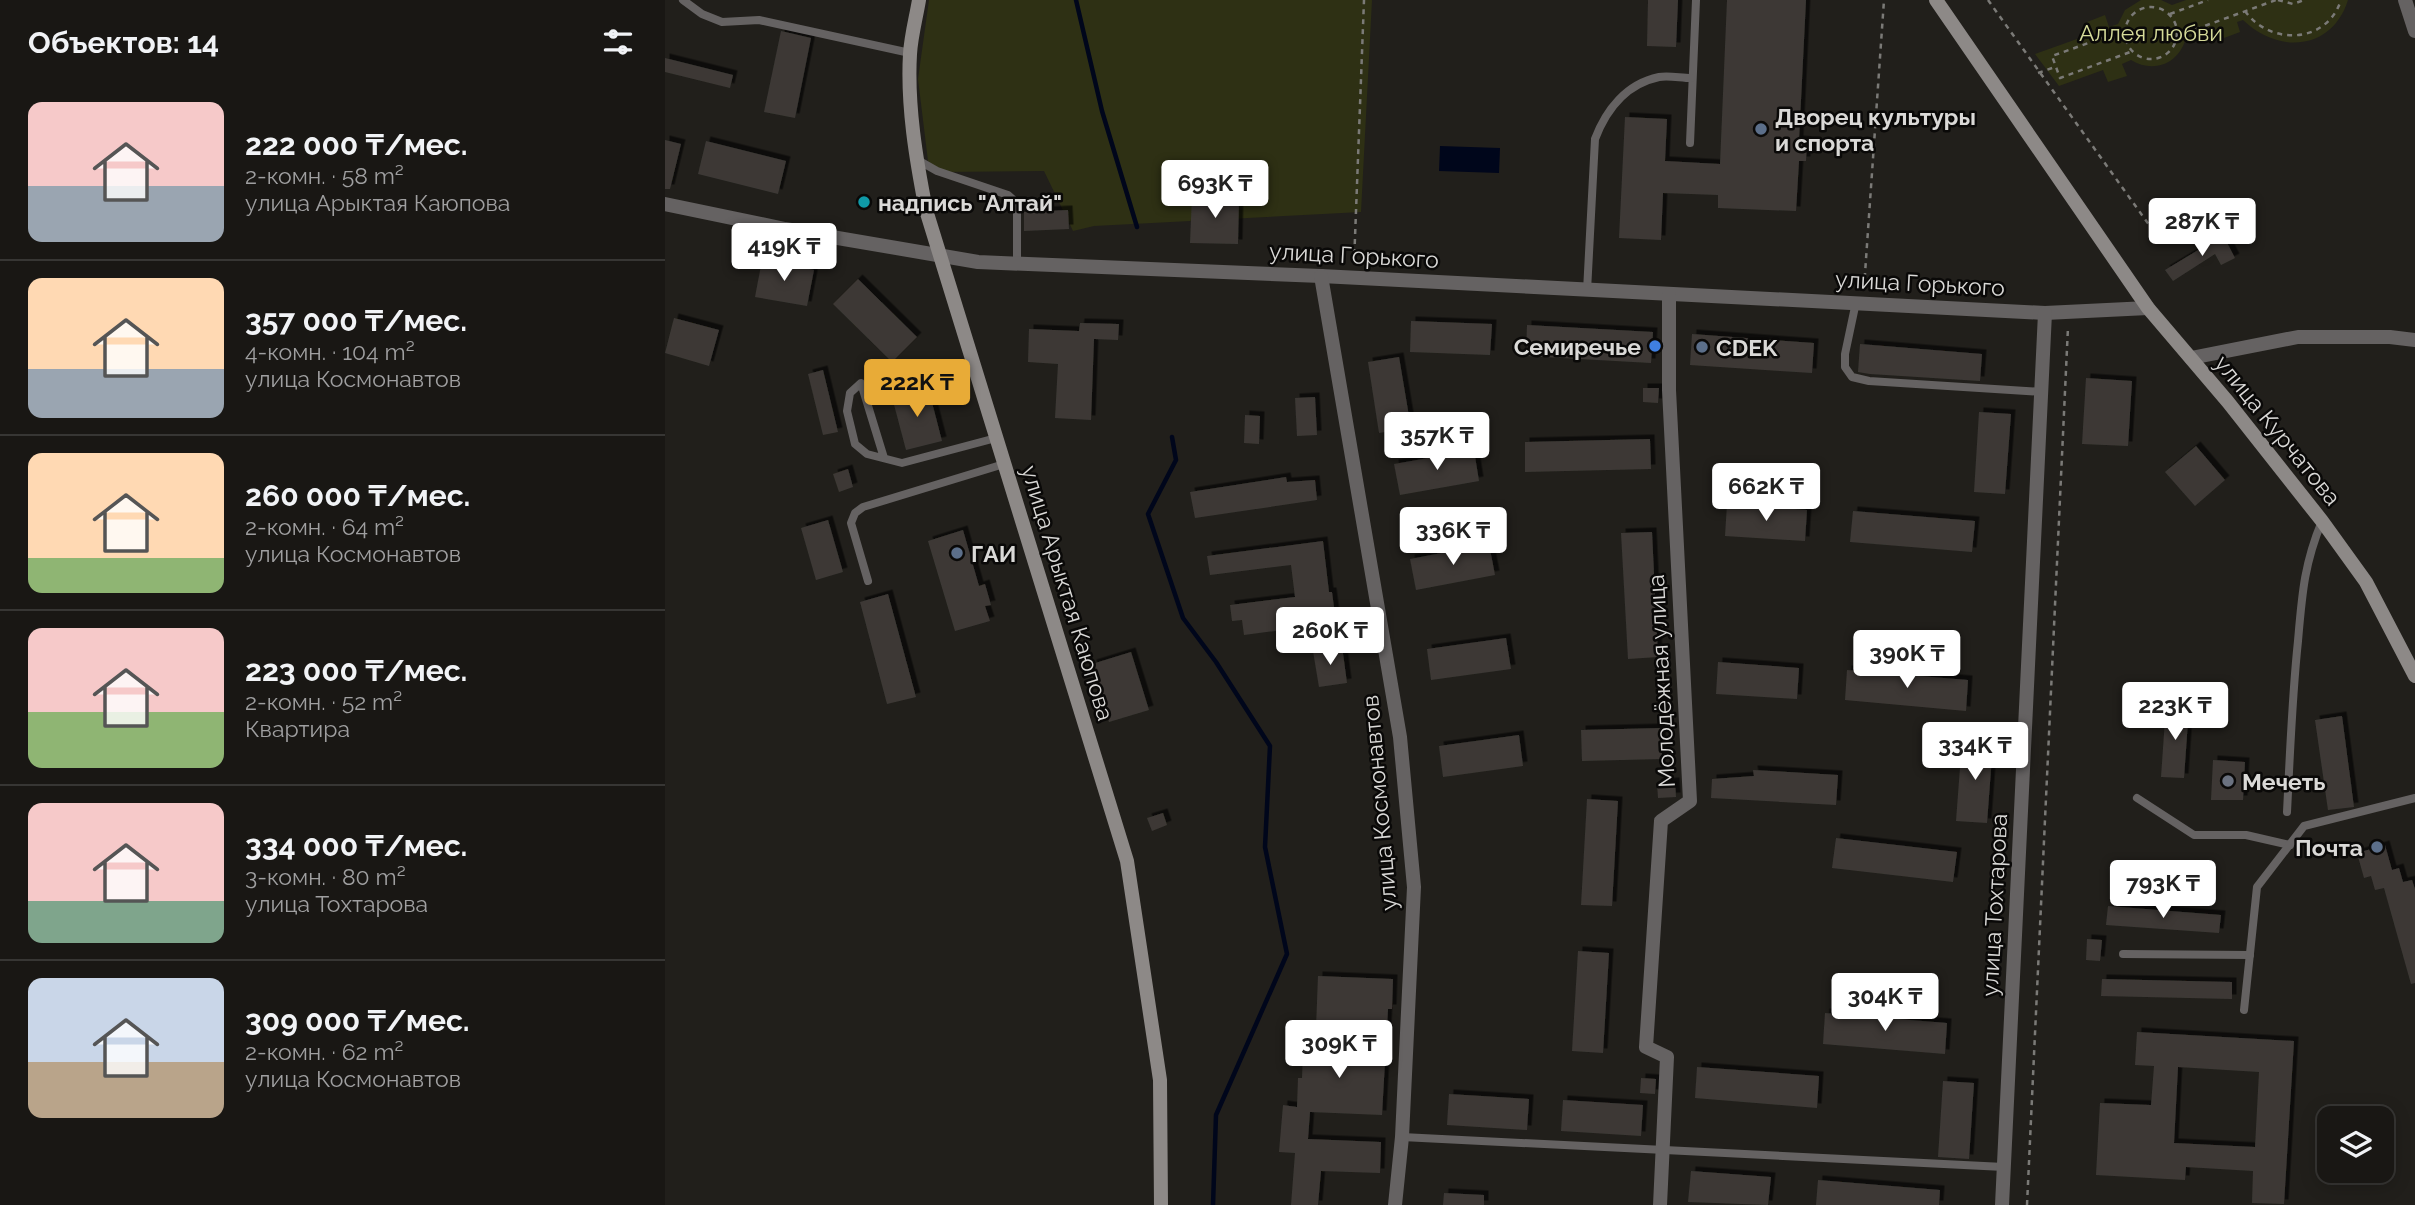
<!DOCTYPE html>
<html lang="ru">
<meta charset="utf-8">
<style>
:root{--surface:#191714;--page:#262422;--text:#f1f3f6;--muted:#9f9fa0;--line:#373634;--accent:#e8ab37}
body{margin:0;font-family:Raleway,sans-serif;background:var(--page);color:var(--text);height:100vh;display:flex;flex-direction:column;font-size:26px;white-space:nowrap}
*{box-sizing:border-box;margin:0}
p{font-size:23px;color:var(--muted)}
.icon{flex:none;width:38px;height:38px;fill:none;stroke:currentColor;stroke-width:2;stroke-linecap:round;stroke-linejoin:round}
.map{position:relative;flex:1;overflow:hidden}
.drawer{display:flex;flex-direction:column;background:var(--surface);width:665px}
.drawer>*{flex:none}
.tools{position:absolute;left:1652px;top:1106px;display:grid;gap:14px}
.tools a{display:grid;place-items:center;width:77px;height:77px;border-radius:14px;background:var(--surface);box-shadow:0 4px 18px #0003,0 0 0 2px var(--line);font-size:35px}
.price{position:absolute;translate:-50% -60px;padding:0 16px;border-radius:7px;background:#fff;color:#222;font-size:23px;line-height:46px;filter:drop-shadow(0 2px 4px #0008)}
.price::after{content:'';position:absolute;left:50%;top:42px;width:21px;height:16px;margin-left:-10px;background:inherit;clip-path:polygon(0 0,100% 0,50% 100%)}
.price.on{background:var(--accent);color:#111}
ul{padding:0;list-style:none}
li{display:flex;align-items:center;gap:21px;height:175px;padding:0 28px}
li+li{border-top:2px solid var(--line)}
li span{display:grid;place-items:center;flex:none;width:196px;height:140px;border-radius:14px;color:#555}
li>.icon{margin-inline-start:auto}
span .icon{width:84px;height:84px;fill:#fffc;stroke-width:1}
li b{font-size:30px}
h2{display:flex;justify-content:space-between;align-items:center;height:84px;padding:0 28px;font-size:30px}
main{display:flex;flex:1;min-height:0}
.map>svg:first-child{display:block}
.green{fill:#2e3014}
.water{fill:#00061b}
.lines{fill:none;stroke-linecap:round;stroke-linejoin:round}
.stream{stroke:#00061b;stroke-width:4.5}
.building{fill:#3c3935;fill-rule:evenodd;filter:url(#shadow)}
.path{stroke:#7b7a77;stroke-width:2.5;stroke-dasharray:5 5;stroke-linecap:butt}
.lane{stroke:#656262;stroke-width:8}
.street{stroke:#656262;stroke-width:14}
.secondary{stroke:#8d8987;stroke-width:14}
.service-dot{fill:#5c6f8a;stroke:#0a0908;stroke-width:2.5}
.culture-dot{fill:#0f9aa8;stroke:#0a0908;stroke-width:2.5}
.shop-dot{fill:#3f7fe0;stroke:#0a0908;stroke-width:2.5}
.worship-dot{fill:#6b7280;stroke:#0a0908;stroke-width:2.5}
.labels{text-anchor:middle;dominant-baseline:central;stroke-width:5;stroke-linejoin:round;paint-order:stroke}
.park-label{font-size:23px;fill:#d5da99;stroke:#0a0908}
.poi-label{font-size:23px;font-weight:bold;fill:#dad9d7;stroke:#0a0908;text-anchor:start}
.street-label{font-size:23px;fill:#dad9d7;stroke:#0a0908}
</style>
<main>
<section class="drawer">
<h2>Объектов: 14<svg class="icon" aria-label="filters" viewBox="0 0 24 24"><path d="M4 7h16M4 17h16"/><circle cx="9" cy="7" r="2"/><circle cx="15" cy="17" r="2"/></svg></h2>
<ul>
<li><span style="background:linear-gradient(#f6c9c9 60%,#9aa5b1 0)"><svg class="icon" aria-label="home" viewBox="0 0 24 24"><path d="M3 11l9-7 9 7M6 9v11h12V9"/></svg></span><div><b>222 000 ₸/мес.</b><p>2-комн. · 58 m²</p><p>улица Арыктая Каюпова</p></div></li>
<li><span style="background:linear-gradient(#ffd9b3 65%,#9aa5b1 0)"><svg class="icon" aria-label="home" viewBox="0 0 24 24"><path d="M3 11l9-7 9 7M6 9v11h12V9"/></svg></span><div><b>357 000 ₸/мес.</b><p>4-комн. · 104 m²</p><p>улица Космонавтов</p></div></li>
<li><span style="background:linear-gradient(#ffd9b3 75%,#8fb573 0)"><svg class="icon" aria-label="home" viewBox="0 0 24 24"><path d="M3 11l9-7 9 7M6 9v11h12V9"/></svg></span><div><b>260 000 ₸/мес.</b><p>2-комн. · 64 m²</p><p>улица Космонавтов</p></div></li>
<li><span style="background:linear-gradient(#f6c9c9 60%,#8fb573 0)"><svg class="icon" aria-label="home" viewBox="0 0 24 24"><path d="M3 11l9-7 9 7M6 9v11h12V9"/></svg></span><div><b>223 000 ₸/мес.</b><p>2-комн. · 52 m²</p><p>Квартира</p></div></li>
<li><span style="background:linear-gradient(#f6c9c9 70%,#7fa58c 0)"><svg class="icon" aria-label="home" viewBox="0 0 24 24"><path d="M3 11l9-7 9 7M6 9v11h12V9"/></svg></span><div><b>334 000 ₸/мес.</b><p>3-комн. · 80 m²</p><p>улица Тохтарова</p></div></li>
<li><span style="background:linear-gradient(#c9d6e8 60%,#b9a48a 0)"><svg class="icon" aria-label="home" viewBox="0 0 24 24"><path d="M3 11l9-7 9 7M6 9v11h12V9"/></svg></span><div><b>309 000 ₸/мес.</b><p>2-комн. · 62 m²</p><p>улица Космонавтов</p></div></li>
</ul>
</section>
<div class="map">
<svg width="1750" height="1205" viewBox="0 0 1750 1205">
<defs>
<filter id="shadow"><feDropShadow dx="4.5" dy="-4.5" stdDeviation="0" flood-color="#0009"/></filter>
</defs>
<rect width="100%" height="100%" fill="#211f1b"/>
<g class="green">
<polygon points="264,0 707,0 696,212 429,226 408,231 379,171 277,172 263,161 253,79"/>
<path d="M 1476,0 L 1496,0 L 1507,5 L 1521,0 L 1683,0 C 1667,51 1613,54 1578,20 L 1572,22 L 1575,32 L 1559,38 L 1555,28 L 1520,41 C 1512,65 1487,73 1466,60 L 1457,64 L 1462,76 L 1443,82 L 1438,70 L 1394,86 L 1370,54 L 1426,34 L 1422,22 L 1440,15 L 1444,27 L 1453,24 L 1460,10 Z"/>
</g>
<polygon class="water" points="775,146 835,148 834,173 774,171"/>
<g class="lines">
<g class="stream">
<polyline points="411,0 437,111 472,227"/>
<polyline points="507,437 511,460 483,514 518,618 551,662 605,746 600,847 622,954 551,1115 548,1205"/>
</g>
</g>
<g class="building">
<polygon points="983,0 1013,0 1011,47 982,46"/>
<polygon points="1062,0 1141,0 1134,140 1142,141 1141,161 1134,161 1131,211 1053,208 1053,195 998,193 996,240 954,238 960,117 1002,119 1000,161 1055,164"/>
<polygon points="116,31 146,38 130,118 99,112"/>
<polygon points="0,58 68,75 65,88 0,72"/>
<polygon points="0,140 16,144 5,189 0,189"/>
<polygon points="41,141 121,161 113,194 33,174"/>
<polygon points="527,195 574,197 573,244 525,243"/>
<polygon points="403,210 404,229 359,231 359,212"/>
<polygon points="1558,235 1570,258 1556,265 1550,254 1508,281 1500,270"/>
<polygon points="97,260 149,270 142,306 90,297"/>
<polygon points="193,279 252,337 227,362 168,304"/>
<polygon points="9,318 54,330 44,366 0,353"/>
<polygon points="746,321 827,324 825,355 745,352"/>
<polygon points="415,323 454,324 453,340 429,339 426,420 390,418 393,364 363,362 364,329 414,331"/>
<polygon points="862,325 988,332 986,363 861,356"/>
<polygon points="1027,334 1149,343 1147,373 1025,365"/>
<polygon points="1195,344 1317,354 1315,381 1205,374 1193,372"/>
<polygon points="734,357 746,428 714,433 703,362"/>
<polygon points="158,370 173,432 158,435 143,374"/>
<polygon points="1421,378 1467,381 1463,446 1417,444"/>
<polygon points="263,387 277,441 241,450 227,397"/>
<polygon points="978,388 994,388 993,403 978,402"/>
<polygon points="650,397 652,435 632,436 630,398"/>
<polygon points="1314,412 1346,414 1340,494 1309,492"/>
<polygon points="580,415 595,416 594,444 579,443"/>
<polygon points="985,439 986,469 860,472 860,442"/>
<polygon points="1531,446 1560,480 1530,506 1500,472"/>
<polygon points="809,450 814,481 735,495 729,464"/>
<polygon points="183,469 188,487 174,492 168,474"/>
<polygon points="621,477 622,482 650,480 652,500 530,518 525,492"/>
<polygon points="1062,504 1142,510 1140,541 1060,536"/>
<polygon points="1188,511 1310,521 1307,552 1185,542"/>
<polygon points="163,520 178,572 151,580 136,528"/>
<polygon points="298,530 314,586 320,584 326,605 320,606 325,621 290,631 263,541"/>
<polygon points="987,532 993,657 963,659 956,533"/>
<polygon points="658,541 664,592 667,592 671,623 579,635 577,620 567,621 565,605 630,597 626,565 545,575 542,556"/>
<polygon points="824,544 830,575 751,590 745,559"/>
<polygon points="223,594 251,697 222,704 195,602"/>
<polygon points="841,638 846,669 766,680 762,649"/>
<polygon points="677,646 682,683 654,687 648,651"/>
<polygon points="466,652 484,710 444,722 427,664"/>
<polygon points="1053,662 1134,668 1132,699 1051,694"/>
<polygon points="1182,670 1303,680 1301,711 1180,700"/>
<polygon points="1501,705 1524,707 1519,778 1496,777"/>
<polygon points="1677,716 1689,807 1663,810 1650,720"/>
<polygon points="996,728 997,759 917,761 916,730"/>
<polygon points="854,735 858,766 778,777 774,746"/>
<polygon points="1297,741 1328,743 1322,823 1291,821"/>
<polygon points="1548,760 1580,762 1578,800 1546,800"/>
<polygon points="1088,770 1173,775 1171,805 1046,798 1047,779 1089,776"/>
<polygon points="1010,782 1011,797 993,798 992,783"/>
<polygon points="922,799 953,801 947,906 916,905"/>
<polygon points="498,813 502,825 487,831 482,818"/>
<polygon points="1171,838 1292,852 1288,882 1167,868"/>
<polygon points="1720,845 1727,870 1734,868 1738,882 1747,880 1750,889 1750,983 1746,984 1719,888 1710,890 1706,876 1699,878 1692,853"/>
<polygon points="1443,906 1556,915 1554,933 1441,925"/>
<polygon points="1422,939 1437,940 1435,961 1421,960"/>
<polygon points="913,951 944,953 938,1053 907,1051"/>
<polygon points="653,976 728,979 727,1009 723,1009 717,1115 645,1112 643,1139 716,1142 715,1173 656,1171 653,1205 626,1205 630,1153 614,1152 618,1105 632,1107 633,1078 637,1078 639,1027 651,1028"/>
<polygon points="1437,979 1567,982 1567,999 1436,996"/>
<polygon points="1160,1013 1282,1023 1280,1054 1158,1044"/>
<path d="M 1472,1032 L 1629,1041 L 1619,1204 L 1587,1203 L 1588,1171 L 1521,1167 L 1520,1180 L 1431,1175 L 1435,1103 L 1486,1105 L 1489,1066 L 1470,1065 ZM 1513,1067 L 1594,1072 L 1590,1147 L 1509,1143 Z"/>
<polygon points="1032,1067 1154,1076 1152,1108 1030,1098"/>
<polygon points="976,1078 991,1079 990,1094 975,1093"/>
<polygon points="1278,1081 1309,1083 1304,1159 1273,1157"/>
<polygon points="784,1094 864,1099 862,1130 782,1125"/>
<polygon points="898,1100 978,1105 976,1136 896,1131"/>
<polygon points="1026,1171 1106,1177 1103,1205 1023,1202"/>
<polygon points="1153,1180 1275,1190 1274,1205 1151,1205"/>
<polygon points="779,1193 819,1195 819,1205 778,1205"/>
</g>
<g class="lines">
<g class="path">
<polyline points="1323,0 1487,229"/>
<polyline points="1613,0 1628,4 1639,0"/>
<circle cx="1486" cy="33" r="26"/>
<path d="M 1580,11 C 1605,46 1662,44 1676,0"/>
<polyline points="1505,14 1543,0"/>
<polyline points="1460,30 1387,56 1395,78 1468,51"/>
<polyline points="1512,36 1611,0"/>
<polyline points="1373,73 1390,67"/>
<polyline points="689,264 699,0"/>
<polyline points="1199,288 1219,0"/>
<polyline points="1362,1205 1403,327"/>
</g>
<g class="lane">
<polyline points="18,0 37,14 57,22 94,20 245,53"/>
<polyline points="1025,143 1031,0"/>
<polyline points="251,159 272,171 343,195 352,203 352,263"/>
<path d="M 922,291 L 930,139 C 941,110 961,84 994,77 C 1003,75 1016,78 1026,78"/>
<polyline points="1191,302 1180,354 1180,367 1187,377 1204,381 1377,392"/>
<polyline points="219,458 196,383 185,393 182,411 190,444 202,454 237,463 331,438"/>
<polyline points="203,581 186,523 190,513 198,507 339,464"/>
<polyline points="1472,798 1529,835 1581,835 1625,845"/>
<path d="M 1622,812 C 1625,754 1627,697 1633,641 C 1637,595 1639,564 1657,521"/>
<polyline points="1458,954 1585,955"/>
<polyline points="1579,1010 1592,887 1639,826 1750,798"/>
<polyline points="737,1137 1339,1167"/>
</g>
<g class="street">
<polyline points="1740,0 1750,31"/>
<polyline points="0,204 120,229 313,262 656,276 1380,313 1483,308"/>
<polyline points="656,276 735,737 749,887 737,1137 730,1205"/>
<polyline points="1526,358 1633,337 1725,337 1750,340"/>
<polyline points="995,1205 1002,1057 981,1047 996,821 1025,801 1004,390 1004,295"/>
<polyline points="1337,1205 1380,313"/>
</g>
<g class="secondary">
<path d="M 254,0 C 251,18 246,36 245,54 C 242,105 251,159 261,210 L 462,861 L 495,1080 L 496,1205"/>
<polyline points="1271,0 1483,308 1563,402 1657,521 1701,582 1750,676"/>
</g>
</g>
<g class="service-dot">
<circle cx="1096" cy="129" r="7"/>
<circle cx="1037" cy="347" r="7"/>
<circle cx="292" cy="553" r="7"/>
<circle cx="1712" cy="847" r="7"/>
</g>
<circle class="culture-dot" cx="199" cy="202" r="7"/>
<circle class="shop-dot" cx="990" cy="346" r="7"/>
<circle class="worship-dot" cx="1563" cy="781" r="7"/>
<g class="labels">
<g class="park-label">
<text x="1486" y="32">Аллея любви</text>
</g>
<g class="poi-label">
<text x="1110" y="116">Дворец культуры<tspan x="1110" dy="26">и спорта</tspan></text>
<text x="213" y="202">надпись "Алтай"</text>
<text x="976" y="346" text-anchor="end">Семиречье</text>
<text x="1051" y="347">CDEK</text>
<text x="306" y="553">ГАИ</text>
<text x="1577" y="781">Мечеть</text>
<text x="1698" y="847" text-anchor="end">Почта</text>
</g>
<g class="street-label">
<text transform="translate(689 255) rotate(3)">улица Горького</text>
<text transform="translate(1255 283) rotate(3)">улица Горького</text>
<text transform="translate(1613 430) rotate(51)">улица Курчатова</text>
<text transform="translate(403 593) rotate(73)">улица Арыктая Каюпова</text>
<text transform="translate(996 681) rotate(-93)">Молодёжная улица</text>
<text transform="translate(714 803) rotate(-95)">улица Космонавтов</text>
<text transform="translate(1329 905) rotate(-87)">улица Тохтарова</text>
</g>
</g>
</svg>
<div class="tools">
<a><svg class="icon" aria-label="layers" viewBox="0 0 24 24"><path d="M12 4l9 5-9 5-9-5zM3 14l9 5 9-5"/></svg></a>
</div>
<b class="price" style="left:550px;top:220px">693K ₸</b>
<b class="price" style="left:1537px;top:258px">287K ₸</b>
<b class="price" style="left:119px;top:283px">419K ₸</b>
<b class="price on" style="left:252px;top:419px">222K ₸</b>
<b class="price" style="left:772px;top:472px">357K ₸</b>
<b class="price" style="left:1101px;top:523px">662K ₸</b>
<b class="price" style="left:788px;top:567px">336K ₸</b>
<b class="price" style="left:665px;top:667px">260K ₸</b>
<b class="price" style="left:1242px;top:690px">390K ₸</b>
<b class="price" style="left:1510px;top:742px">223K ₸</b>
<b class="price" style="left:1310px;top:782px">334K ₸</b>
<b class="price" style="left:1498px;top:920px">793K ₸</b>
<b class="price" style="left:1220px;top:1033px">304K ₸</b>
<b class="price" style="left:674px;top:1080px">309K ₸</b>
</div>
</main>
